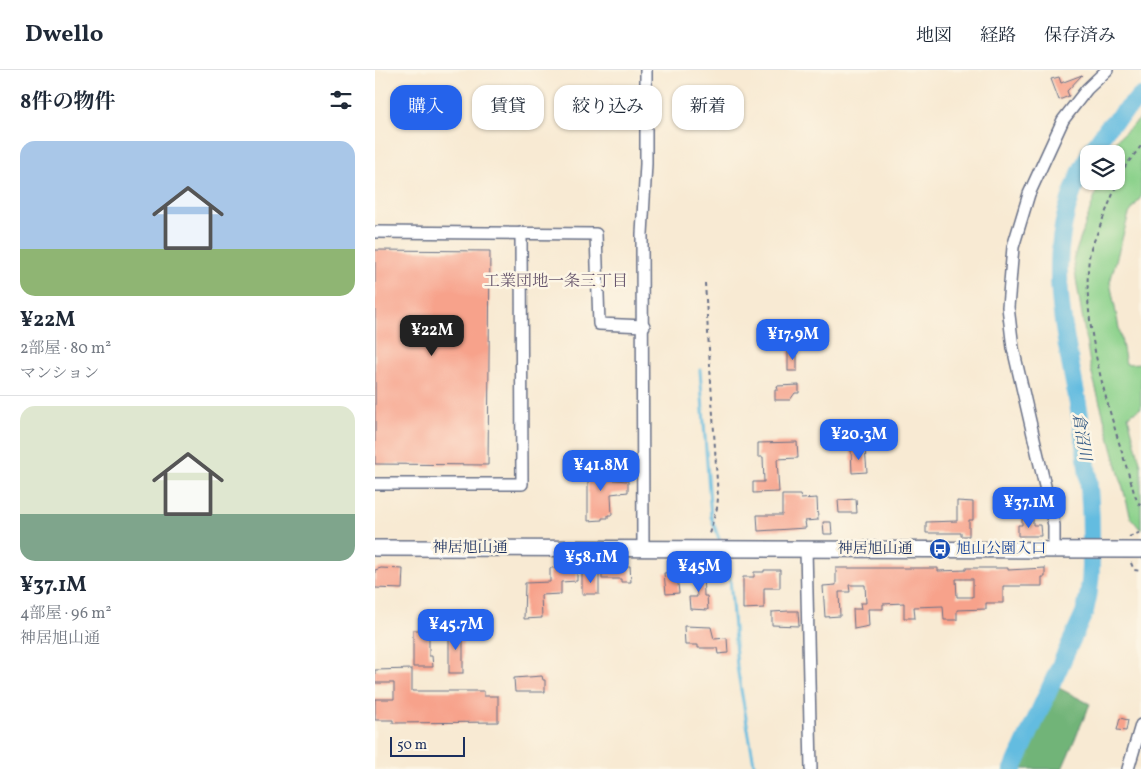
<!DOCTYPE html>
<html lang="ja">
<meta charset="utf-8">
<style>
:root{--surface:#fff;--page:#f6f6f7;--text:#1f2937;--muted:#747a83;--line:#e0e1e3;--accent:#2563eb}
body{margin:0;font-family:Vollkorn,"Noto Serif JP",serif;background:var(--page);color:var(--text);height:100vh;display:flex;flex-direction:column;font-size:19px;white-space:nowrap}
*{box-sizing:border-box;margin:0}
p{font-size:16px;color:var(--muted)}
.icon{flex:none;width:28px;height:28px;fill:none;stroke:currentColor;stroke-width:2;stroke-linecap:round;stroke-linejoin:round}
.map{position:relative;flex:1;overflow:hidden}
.sheet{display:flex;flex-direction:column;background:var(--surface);width:375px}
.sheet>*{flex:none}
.top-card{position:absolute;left:15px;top:15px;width:475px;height:45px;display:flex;gap:10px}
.tools{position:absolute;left:705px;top:75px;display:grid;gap:10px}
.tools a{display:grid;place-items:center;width:45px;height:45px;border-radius:10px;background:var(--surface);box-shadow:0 1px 4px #0004;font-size:25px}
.scale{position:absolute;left:15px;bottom:12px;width:75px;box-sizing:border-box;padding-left:5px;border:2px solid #1b2f5e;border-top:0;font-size:14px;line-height:18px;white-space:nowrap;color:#1b2f5e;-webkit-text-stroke:4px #fcf5e5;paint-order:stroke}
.price{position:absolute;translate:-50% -42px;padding:0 11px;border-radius:10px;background:var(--accent);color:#fff;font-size:16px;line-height:32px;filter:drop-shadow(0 1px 2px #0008)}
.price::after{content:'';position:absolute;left:50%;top:30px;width:15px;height:11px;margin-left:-8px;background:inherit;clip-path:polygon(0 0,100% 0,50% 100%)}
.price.current{background:#222;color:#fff}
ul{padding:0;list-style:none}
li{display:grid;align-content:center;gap:10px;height:265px;padding:0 20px}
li+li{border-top:1px solid var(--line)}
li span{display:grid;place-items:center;height:155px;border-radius:15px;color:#555}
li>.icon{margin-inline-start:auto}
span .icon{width:90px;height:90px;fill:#fffc;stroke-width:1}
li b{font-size:21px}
h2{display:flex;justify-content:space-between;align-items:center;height:60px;padding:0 20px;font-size:21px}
.tag{padding:0 18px;border-radius:15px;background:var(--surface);box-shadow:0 1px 4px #0004;font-size:18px;line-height:45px}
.tag.current{background:var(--accent);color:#fff}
header{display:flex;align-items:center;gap:30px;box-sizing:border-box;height:70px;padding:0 25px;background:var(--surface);border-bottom:1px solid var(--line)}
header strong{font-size:24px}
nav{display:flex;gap:28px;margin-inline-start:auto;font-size:18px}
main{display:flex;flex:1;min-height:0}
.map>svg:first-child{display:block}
.green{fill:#8cd28c;stroke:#548075}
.forest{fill:#71b478;stroke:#46726b}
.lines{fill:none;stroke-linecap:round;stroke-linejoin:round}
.stream{stroke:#63bce0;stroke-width:3}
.river{stroke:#63bce0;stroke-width:18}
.building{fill:#f7a28b;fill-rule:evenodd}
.minor-casing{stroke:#687087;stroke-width:14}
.major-casing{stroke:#687087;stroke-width:18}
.path{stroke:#687087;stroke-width:2;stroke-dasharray:4 4;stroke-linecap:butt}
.minor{stroke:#fff;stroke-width:11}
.major{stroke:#fff;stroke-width:15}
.labels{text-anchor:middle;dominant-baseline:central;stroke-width:5;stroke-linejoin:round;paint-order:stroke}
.street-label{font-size:15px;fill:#1b2f5e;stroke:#fcf5e5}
.transit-label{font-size:15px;fill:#164399;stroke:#fcf5e5;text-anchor:start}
.neighbourhood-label{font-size:16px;fill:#68576e;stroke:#fcf5e5}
.water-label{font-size:16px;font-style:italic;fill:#315985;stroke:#fcf5e5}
</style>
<header>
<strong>Dwello</strong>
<nav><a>地図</a><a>経路</a><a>保存済み</a></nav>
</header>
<main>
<section class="sheet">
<h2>8件の物件<svg class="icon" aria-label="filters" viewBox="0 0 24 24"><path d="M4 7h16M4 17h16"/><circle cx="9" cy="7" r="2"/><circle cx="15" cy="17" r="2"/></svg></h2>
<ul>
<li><span style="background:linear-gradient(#a9c7e8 70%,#8fb573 0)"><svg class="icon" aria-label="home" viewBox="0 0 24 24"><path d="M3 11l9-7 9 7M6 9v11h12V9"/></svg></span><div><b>¥22M</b><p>2部屋 · 80 m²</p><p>マンション</p></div></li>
<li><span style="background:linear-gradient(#dfe7d0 70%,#7fa58c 0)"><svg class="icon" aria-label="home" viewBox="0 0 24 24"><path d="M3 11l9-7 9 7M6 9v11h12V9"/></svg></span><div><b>¥37.1M</b><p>4部屋 · 96 m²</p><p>神居旭山通</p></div></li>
</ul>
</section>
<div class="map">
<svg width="766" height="699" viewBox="0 0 766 699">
<rect width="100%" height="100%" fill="#fcf5e5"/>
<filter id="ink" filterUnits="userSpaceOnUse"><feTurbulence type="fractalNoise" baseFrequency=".02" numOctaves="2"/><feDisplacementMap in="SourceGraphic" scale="10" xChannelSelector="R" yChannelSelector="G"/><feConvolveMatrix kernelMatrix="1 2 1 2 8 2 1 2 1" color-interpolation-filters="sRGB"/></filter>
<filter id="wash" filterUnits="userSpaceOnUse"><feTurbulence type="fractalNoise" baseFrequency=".0096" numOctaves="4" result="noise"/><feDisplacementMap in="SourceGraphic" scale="20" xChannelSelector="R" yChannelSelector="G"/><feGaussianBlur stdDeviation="1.12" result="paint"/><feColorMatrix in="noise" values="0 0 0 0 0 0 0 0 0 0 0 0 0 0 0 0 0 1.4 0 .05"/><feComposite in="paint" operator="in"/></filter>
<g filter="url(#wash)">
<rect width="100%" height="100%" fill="#f8ead3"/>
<polygon class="green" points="766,48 766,127 754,144 735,212 751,294 766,293 766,338 753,346 766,396 766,460 756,448 716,300 698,190 725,111 741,111 741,84 734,84 737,74"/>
<polygon class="forest" points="678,615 715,634 687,699 638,699"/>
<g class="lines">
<g class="stream">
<polyline points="325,300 336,447 346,474"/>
<polyline points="350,482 354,495 362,597 380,699"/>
</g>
<g class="river">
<polyline points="714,84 733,57 766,26"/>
<path d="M 638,699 L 710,541 C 717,514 716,495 716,467 C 716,415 709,363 699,313 C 682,227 671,165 714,85"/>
</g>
</g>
<g id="blocks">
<g class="building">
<polygon points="707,5 692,21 694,26 684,30 676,9 684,7 686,13"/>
<polygon points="0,180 115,181 113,395 0,394"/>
<rect x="413" y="281" width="9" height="20"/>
<polygon points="424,315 424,323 420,323 415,330 400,330 400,320 403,320 402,316"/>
<polygon points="422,372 423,388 402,389 404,422 378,423 378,412 389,412 388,387 383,387 383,373"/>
<polygon points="490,378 492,402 477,403 476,379"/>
<polygon points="213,389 226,389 226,409 253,411 253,422 236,424 237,445 233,445 233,448 227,448 227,450 213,451"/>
<polygon points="407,425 425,425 426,429 442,428 443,450 430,451 431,458 383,461 382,445 407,445"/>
<polygon points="481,429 482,443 464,443 463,430"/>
<polygon points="582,431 598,432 598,450 594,450 594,466 586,466 586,463 551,463 551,452 582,451"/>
<polygon points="647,449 658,449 658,455 665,455 666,466 643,466 643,455 647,455"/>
<polygon points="448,452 456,452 457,464 449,464"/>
<polygon points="255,496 256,512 246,512 246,509 227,509 227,498"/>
<polygon points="202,497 202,511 186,512 186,524 166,525 167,548 149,549 150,513 175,512 175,498"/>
<polygon points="6,498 28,499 27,519 0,518 0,500"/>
<polygon points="320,498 328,498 329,526 332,526 333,540 315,539 314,527 322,527"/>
<path d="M 461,498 L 563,498 L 563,501 L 591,500 L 591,498 L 633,498 L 633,500 L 670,498 L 670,507 L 667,507 L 667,516 L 628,516 L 628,533 L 611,533 L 611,539 L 582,540 L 582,550 L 569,550 L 568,536 L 539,537 L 540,548 L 529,548 L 529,533 L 508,534 L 508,539 L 493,539 L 494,556 L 479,559 L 478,539 L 486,539 L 485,533 L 491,533 L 490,515 L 474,515 L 475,522 L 464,522 L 465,546 L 450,547 L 448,516 L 461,515 ZM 581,509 L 598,509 L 598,527 L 582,527 Z"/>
<polygon points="389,500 405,500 405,518 389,518 389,538 368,539 368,507 379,507 379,502 389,502"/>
<polygon points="297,502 298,505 302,505 304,523 291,524 289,503"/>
<rect x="207" y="504" width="17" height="20"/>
<polygon points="414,541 423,541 424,556 397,555 397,542"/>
<polygon points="309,556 336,557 339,569 352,568 353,583 343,584 342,578 323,578 323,575 310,575"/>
<rect x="74" y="559" width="14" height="44"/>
<polygon points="38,560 54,560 54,586 57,586 58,597 38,597"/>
<polygon points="37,599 37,621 109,621 109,626 123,626 123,652 18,653 18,650 0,650 0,629 19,629 19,613 0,613 0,600"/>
<polygon points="167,606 168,610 170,610 170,622 140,622 139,608"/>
<polygon points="745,648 753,650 751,661 742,660"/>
</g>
</g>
</g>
<g filter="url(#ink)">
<use href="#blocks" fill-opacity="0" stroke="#687087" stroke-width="1"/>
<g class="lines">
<g class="minor-casing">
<g id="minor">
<polyline points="0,162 221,164 224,254 269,256"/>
<polyline points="0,414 147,414 146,163"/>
<polyline points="268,478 267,164 271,94 271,0"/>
<polyline points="431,479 436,699"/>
<polyline points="679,480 679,455 638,278 633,237 638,177 654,124 688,50 712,19 732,0"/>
<polyline points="753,699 766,655"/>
</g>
</g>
<g class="major-casing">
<polyline id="major" points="0,478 766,480"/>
</g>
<g class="path">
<path d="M 766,76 L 748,99 L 715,181 C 703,258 739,352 760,426 L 766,437"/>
<polyline points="330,213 343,428 342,438 333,467"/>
<polyline points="754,467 766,462"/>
<polyline points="756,493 759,500 766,501"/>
</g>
<use href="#minor" class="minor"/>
<use href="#major" class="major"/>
</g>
</g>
<defs>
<g id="bus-disc" transform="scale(1.125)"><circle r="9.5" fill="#1a4fb4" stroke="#fcf5e5"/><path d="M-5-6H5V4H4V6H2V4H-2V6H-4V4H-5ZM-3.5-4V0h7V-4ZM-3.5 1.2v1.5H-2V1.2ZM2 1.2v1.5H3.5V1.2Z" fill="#fff"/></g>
</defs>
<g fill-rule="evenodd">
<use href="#bus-disc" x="565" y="479"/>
</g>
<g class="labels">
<g class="street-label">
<text x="95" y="478">神居旭山通</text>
<text x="500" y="479">神居旭山通</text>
</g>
<g class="transit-label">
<text x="581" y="479">旭山公園入口</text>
</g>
<g class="neighbourhood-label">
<text x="181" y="212">工業団地一条三丁目</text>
</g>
<g class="water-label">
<text transform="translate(706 367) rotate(81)">倉沼川</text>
</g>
</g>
</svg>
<div class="tools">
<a><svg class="icon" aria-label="layers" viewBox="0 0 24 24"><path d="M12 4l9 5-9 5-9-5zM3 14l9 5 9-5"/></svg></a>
</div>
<div class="scale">50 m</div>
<b class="price current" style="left:57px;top:287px">¥22M</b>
<b class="price" style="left:418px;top:291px">¥17.9M</b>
<b class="price" style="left:484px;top:391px">¥20.3M</b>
<b class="price" style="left:226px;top:422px">¥41.8M</b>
<b class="price" style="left:654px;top:459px">¥37.1M</b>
<b class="price" style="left:216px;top:514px">¥58.1M</b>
<b class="price" style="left:324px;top:523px">¥45M</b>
<b class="price" style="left:81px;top:581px">¥45.7M</b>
<div class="top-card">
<a class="tag current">購入</a>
<a class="tag">賃貸</a>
<a class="tag">絞り込み</a>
<a class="tag">新着</a>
</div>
</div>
</main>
